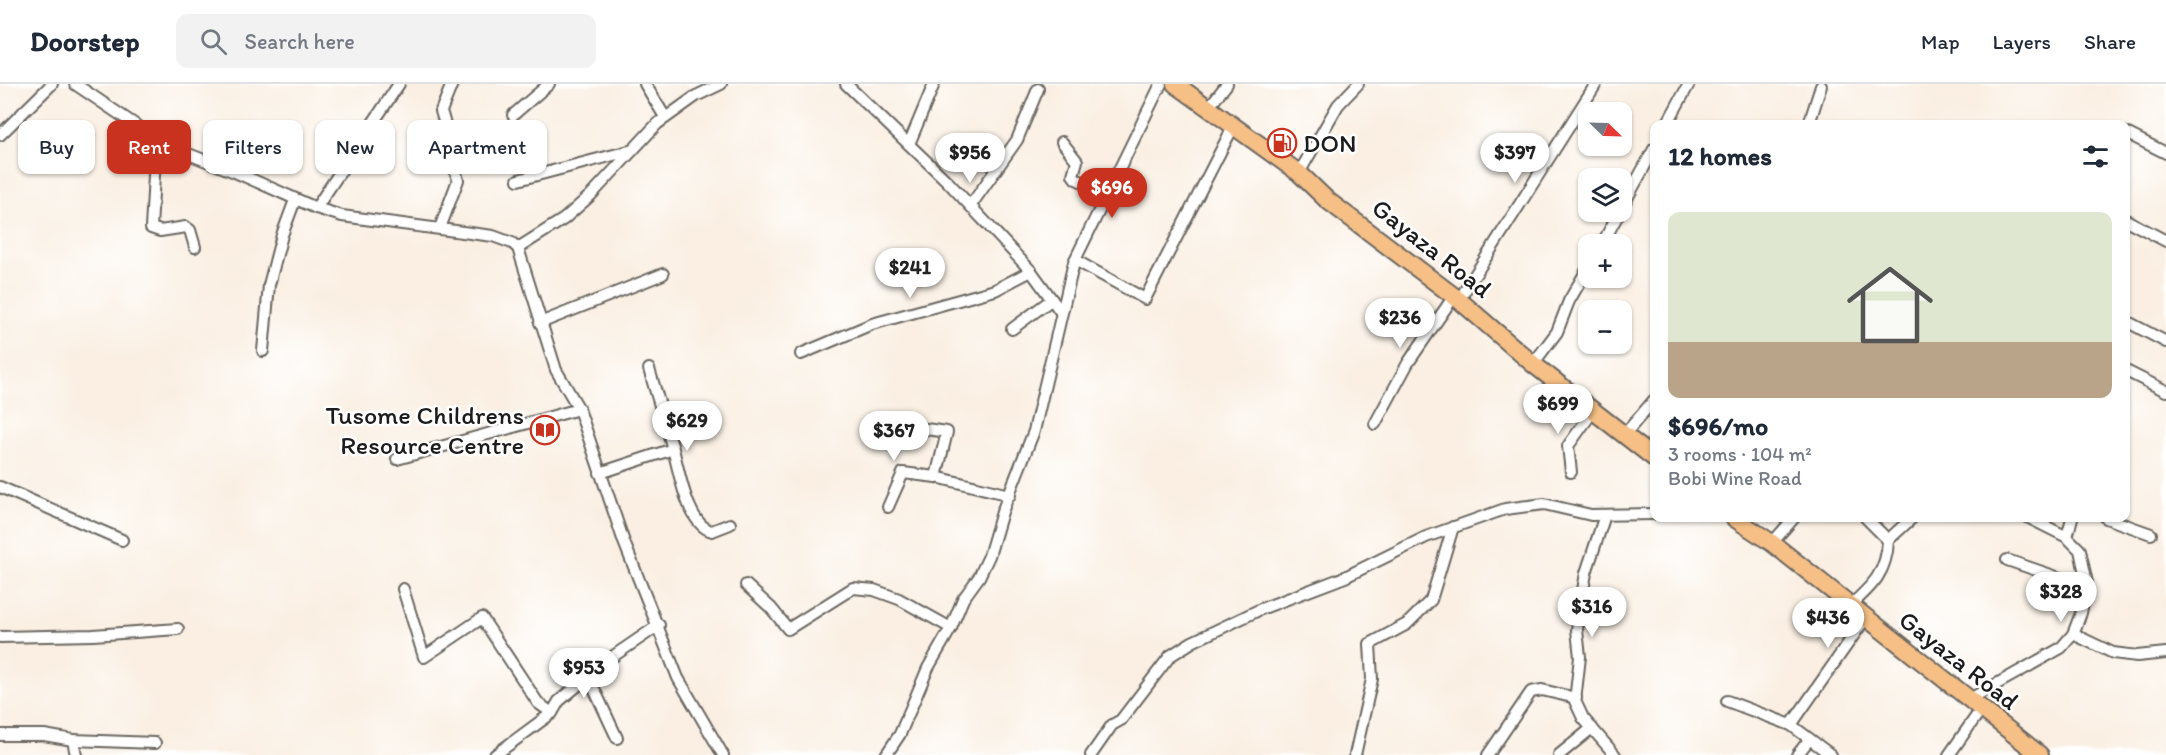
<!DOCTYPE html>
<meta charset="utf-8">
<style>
:root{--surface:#fff;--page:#f2f2f3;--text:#1f2937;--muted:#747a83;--line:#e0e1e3;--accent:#c8321e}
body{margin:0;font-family:Itim,sans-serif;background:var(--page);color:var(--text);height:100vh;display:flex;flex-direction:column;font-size:22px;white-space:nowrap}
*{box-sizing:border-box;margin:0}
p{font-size:20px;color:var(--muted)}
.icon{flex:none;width:33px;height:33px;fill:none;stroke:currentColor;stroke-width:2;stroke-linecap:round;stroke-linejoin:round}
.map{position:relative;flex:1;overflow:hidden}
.drawer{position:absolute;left:1650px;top:36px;width:480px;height:402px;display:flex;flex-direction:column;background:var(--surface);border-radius:12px;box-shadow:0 2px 4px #0004}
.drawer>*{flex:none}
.hud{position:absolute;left:18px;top:36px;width:570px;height:54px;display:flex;gap:12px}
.needle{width:39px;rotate:113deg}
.controls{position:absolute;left:1578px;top:18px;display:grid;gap:12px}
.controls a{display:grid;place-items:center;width:54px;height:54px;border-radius:12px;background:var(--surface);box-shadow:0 2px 4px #0004;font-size:30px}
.price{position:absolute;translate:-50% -51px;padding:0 14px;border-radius:21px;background:#fff;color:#222;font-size:20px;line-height:39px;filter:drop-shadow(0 2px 3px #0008)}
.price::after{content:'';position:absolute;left:50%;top:36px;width:18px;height:14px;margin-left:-9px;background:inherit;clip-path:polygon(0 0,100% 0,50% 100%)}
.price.on{background:var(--accent);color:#fff}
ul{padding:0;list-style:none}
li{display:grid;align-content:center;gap:12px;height:318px;padding:0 18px}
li+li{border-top:2px solid var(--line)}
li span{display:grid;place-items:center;height:186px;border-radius:12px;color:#555}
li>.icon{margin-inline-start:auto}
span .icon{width:108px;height:108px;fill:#fffc;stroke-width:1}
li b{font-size:26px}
h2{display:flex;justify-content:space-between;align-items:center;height:72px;padding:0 18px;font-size:26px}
.chip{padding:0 21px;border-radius:12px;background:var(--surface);box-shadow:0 2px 4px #0004;font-size:21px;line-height:54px}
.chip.on{background:var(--accent);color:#fff}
header{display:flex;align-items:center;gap:36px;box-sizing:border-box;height:84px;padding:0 30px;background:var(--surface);border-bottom:2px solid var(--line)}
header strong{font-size:28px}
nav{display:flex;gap:33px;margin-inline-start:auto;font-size:21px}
.search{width:420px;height:54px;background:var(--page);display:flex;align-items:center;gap:15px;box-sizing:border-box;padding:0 21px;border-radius:12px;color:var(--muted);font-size:22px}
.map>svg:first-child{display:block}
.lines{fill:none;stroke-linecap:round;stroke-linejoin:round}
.minor-casing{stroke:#6a6661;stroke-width:14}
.primary-casing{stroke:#6a6661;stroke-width:20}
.minor{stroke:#fff;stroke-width:10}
.primary{stroke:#f5bf86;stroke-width:16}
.labels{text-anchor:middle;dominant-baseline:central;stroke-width:5;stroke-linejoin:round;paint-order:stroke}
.poi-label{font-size:26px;fill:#1c1c1c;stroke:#fff;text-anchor:start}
.street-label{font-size:26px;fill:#1c1c1c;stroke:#fff}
</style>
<header>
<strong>Doorstep</strong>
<div class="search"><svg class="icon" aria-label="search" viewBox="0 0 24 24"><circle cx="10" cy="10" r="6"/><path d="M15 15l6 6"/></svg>Search here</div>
<nav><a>Map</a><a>Layers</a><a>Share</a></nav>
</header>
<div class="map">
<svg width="2166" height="671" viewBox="0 0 2166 671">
<rect width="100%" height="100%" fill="#fff"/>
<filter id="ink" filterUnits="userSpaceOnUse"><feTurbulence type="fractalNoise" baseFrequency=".0167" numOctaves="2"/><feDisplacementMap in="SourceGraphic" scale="12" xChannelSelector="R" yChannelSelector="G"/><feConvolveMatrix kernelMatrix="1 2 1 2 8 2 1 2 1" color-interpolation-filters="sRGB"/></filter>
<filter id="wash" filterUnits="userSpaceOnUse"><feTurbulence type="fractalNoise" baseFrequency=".008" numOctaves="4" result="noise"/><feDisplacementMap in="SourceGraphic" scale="24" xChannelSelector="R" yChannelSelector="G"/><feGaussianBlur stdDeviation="1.35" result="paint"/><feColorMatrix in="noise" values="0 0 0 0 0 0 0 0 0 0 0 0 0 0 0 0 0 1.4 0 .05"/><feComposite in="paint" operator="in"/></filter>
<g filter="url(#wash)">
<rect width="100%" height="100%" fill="#faefe2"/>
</g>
<g filter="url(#ink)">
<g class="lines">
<g class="minor-casing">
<g id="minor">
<polyline points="75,0 165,61 235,88 316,124 342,132 493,152 512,159 518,164 556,286 579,325 624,458 678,594 723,671"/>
<polyline points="645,0 665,33"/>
<polyline points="846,0 948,98 1031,187 1061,228"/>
<polyline points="1209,23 1227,0"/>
<polyline points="513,31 549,0"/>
<polyline points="1667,40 1689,0"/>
<polyline points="1809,40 1821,2"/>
<polyline points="2126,49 2166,69"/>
<polyline points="0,51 52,0"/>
<polyline points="156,56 151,144 160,147 186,143 190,146 195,163"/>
<polyline points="1062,58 1077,77 1073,91 1076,95 1109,110"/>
<polyline points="909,60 934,0"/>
<polyline points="1299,89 1338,21 1358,0"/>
<polyline points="518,96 633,66"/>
<polyline points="971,121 1017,56 1038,5"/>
<polyline points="316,124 399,0"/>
<polyline points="2126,136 2166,157"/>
<polyline points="440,144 458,96 456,89 440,69 448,51 441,27 452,0"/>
<polyline points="1602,160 1654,65"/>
<polyline points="518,164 564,135 591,111 657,40 696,12 721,0"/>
<polyline points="1075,176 1145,215 1234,41"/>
<polyline points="1459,216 1596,0"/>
<polyline points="2126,237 2166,258"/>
<polyline points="540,239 663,190"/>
<polyline points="1012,245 1051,216"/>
<polyline points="263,267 269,201 282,151 295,116"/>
<polyline points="801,270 872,240 995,206 1031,187"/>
<polyline points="1533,280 1557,248 1569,217 1588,184"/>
<polyline points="2126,287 2166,307"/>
<polyline points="1375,340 1408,279 1454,212"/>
<polyline points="919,344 947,348 936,393 1010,411"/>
<polyline points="1624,351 1654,316"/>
<path d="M 673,365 C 679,386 687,441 712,447 L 730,440"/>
<polyline points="397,375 579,325"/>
<polyline points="1571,388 1568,362 1593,327"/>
<polyline points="600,389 673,365 649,285"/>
<polyline points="0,403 122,456"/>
<polyline points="888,423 903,389 936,393"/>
<polyline points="1605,431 1586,489 1582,512 1577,546 1580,573 1575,617 1583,634 1615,671"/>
<polyline points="1866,434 1888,456"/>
<polyline points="2106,434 2151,450"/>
<polyline points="2067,453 2072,434"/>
<polyline points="1772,459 1794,434"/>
<polyline points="2007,476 2086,503"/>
<polyline points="746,501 771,524 788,545 853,504 874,506 899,515 951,544"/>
<polyline points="403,505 424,573 482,534 538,619 552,629"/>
<path d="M 1849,523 C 1872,502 1887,489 1888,456 L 1912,434"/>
<polyline points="2073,550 2113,569 2137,572 2166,569"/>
<polyline points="0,553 93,551 178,545"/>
<polyline points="589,594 617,654"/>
<polyline points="1968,616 2061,564 2073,550 2081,529 2087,499 2080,466 2067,453 2029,434"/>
<polyline points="1727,617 1791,641 1831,671"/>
<polyline points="1791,641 1865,535"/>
<polyline points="0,651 44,651 73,656 76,671"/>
<polyline points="73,656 155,659"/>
<polyline points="495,671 552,629 559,617 615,571 659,541"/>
<polyline points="886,671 900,650 928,584 951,544 963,515 979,493 989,472 1002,428 1034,347 1074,178 1161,0"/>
<polyline points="1091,671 1112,641 1121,636 1170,572 1192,558 1261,525 1345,493 1426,453 1505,425 1544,420 1591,431 1654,430"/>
<polyline points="1355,671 1372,595 1370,560 1407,540 1431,516 1453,443"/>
<polyline points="1488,671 1531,608 1542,606 1576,614"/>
<polyline points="1559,671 1592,644"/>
<polyline points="1797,671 1809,656"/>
<polyline points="1949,671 1982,624"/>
</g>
</g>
<g class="primary-casing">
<g id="primary">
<polyline points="1175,0 1299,89 1327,116 1459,216 1533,280 1654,374"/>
<polyline points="1734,434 1772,459 2040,671"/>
</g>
</g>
<use href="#minor" class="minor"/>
<use href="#primary" class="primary"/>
</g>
</g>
<defs>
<g id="fuel-ring" transform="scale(1.5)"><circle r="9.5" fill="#fff" stroke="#c8321e" stroke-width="1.5"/><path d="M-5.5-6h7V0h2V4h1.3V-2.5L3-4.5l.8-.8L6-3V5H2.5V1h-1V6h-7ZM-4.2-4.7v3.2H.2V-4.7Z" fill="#c8321e"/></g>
<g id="library-ring" transform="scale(1.5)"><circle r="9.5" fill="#fff" stroke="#c8321e" stroke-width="1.5"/><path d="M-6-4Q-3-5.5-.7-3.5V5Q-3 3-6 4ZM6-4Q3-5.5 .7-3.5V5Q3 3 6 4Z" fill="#c8321e"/></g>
</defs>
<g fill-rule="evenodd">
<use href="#fuel-ring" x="1282" y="59"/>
<use href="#library-ring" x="545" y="346"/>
</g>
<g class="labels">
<g class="poi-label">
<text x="1303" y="59">DON</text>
<text x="524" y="331" text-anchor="end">Tusome Childrens<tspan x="524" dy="30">Resource Centre</tspan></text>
</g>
<g class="street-label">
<text transform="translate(1432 164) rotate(38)">Gayaza Road</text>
<text transform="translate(1959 576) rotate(38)">Gayaza Road</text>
</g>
</g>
</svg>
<div class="controls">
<a><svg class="needle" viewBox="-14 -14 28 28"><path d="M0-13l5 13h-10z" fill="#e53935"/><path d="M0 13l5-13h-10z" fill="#747a83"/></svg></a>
<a><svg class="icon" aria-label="layers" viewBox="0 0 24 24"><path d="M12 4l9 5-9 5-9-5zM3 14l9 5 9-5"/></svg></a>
<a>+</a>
<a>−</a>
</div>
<b class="price" style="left:970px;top:100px">$956</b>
<b class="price" style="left:1515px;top:100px">$397</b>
<b class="price on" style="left:1112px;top:135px">$696</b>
<b class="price" style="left:910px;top:215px">$241</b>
<b class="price" style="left:1400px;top:265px">$236</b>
<b class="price" style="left:1558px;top:351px">$699</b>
<b class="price" style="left:687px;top:368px">$629</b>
<b class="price" style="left:894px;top:378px">$367</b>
<b class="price" style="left:2061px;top:539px">$328</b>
<b class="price" style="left:1592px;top:554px">$316</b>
<b class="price" style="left:1828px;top:565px">$436</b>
<b class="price" style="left:584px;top:615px">$953</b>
<div class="hud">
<a class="chip">Buy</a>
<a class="chip on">Rent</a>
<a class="chip">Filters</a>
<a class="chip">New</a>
<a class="chip">Apartment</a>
</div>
<section class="drawer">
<h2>12 homes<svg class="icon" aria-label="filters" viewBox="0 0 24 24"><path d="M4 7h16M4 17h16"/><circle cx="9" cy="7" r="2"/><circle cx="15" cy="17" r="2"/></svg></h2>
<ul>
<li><span style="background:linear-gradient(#dfe7d0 70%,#b9a48a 0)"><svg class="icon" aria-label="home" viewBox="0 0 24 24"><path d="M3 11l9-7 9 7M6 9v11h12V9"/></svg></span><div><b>$696/mo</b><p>3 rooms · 104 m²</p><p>Bobi Wine Road</p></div></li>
</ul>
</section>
</div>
